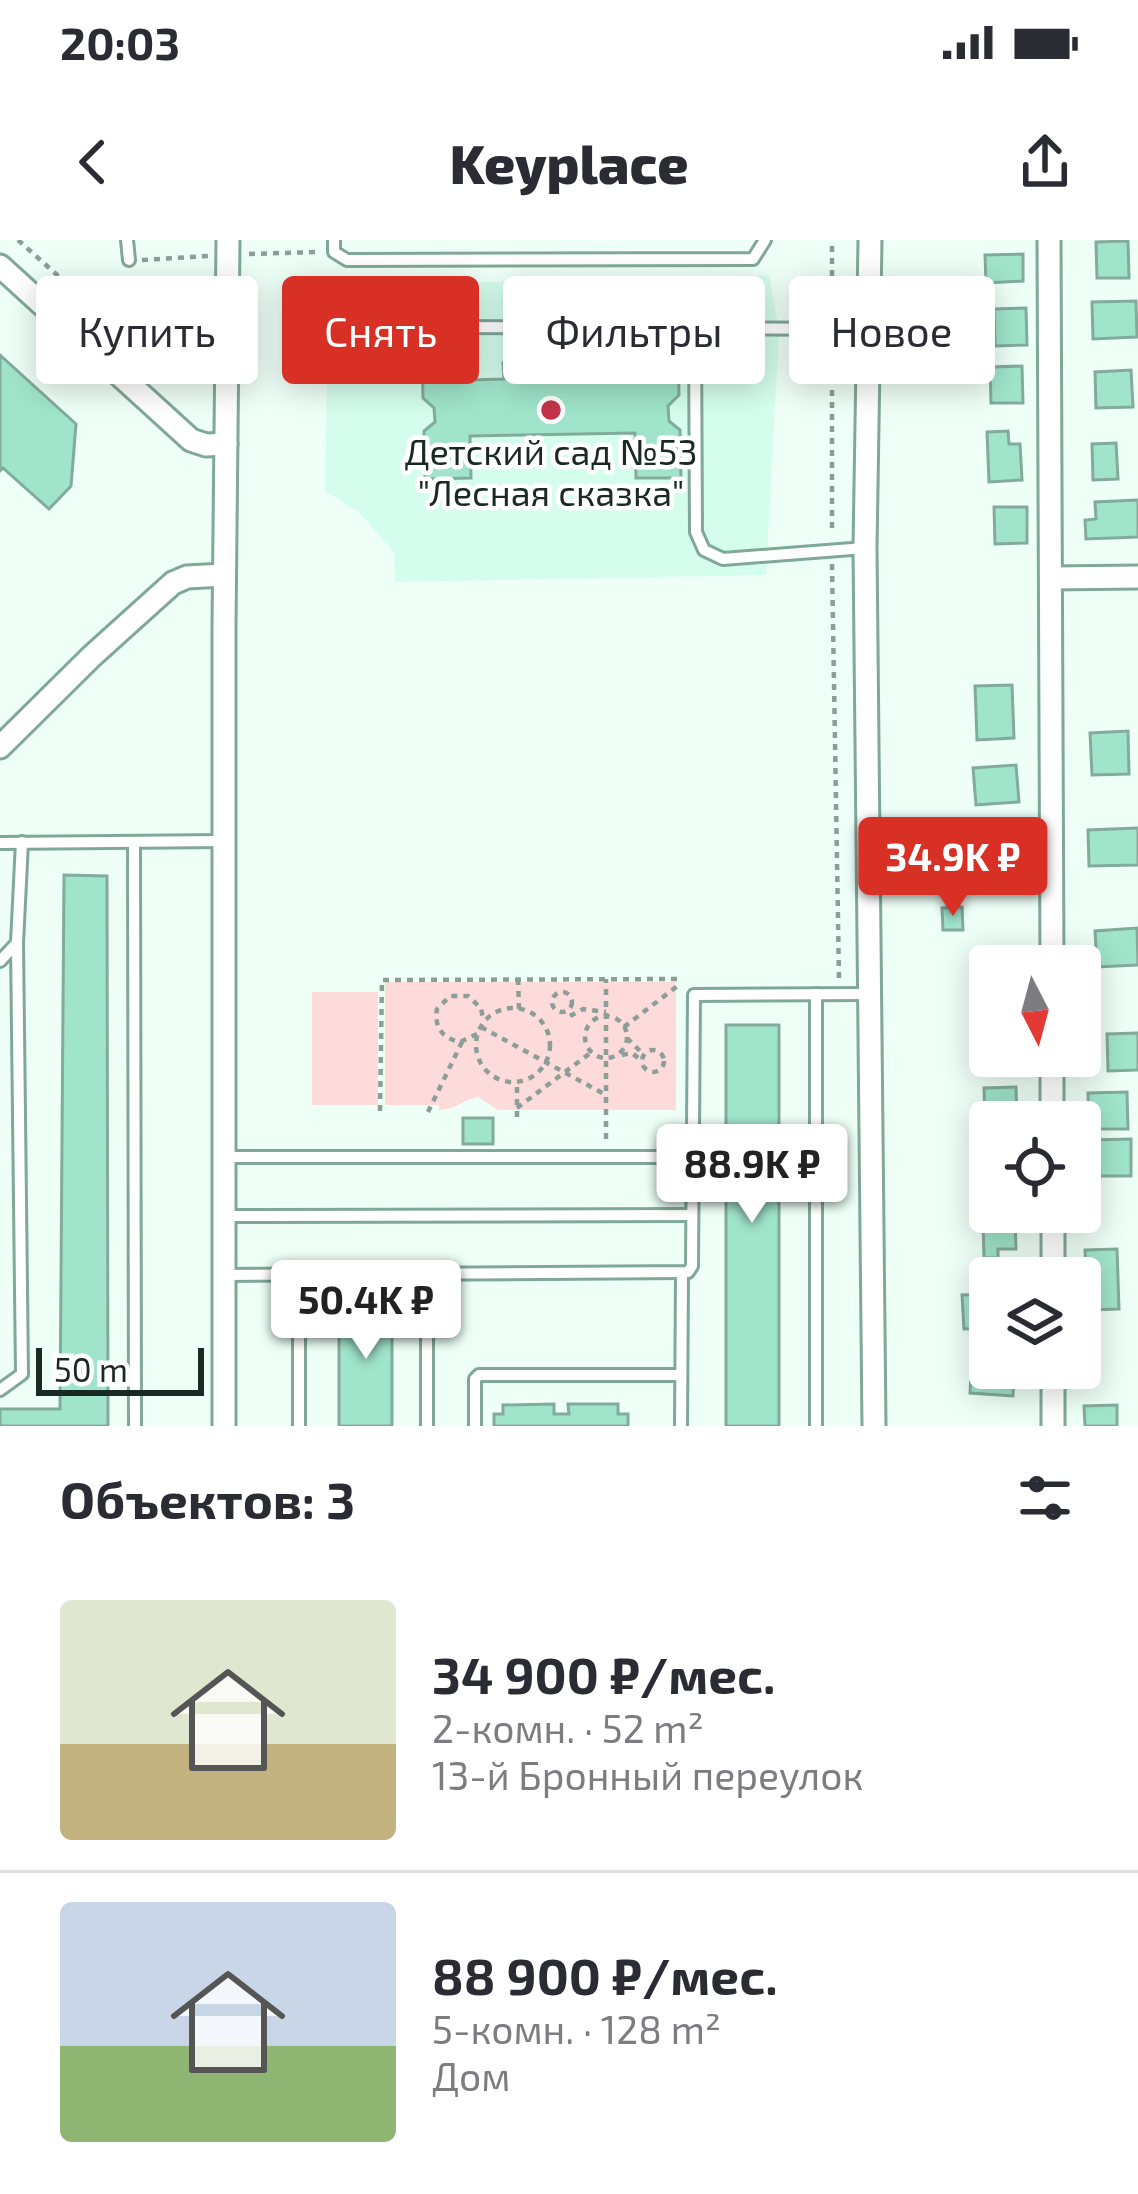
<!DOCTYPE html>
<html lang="ru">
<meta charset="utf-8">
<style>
:root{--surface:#fff;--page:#f7f7f7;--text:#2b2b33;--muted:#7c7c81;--line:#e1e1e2;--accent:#d93025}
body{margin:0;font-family:"Exo 2",sans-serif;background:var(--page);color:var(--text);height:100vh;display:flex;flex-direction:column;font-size:45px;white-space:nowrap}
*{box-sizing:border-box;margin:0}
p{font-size:39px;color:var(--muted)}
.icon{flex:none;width:66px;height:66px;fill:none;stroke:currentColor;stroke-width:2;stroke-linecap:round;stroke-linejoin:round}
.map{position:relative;height:1186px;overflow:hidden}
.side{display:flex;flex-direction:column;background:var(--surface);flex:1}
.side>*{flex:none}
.banner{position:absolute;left:36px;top:36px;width:1068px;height:108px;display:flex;gap:24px}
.needle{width:78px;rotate:174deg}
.fabs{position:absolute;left:969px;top:705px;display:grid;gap:24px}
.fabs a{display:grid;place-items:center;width:132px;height:132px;border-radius:12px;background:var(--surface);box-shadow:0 6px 30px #0003;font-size:60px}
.scale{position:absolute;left:36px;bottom:30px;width:168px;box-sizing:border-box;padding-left:12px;border:6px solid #192924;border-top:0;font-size:33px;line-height:42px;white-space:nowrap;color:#192924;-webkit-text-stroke:9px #fff;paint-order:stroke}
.price{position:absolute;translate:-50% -102px;padding:0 27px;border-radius:12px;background:#fff;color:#222;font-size:39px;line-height:78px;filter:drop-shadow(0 3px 6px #0008)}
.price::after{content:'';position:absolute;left:50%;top:72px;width:36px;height:27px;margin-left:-18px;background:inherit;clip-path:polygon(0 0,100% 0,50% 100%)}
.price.on{background:var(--accent);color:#fff}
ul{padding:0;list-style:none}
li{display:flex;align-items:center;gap:36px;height:300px;padding:0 60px}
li+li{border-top:3px solid var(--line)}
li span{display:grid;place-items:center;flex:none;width:336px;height:240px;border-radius:12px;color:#555}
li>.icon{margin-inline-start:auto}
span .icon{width:144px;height:144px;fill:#fffc;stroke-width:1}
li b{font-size:51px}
h2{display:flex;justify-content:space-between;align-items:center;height:144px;padding:0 60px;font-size:51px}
.pill{padding:0 42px;border-radius:12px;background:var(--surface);box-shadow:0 6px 30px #0003;font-size:42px;line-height:108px}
.pill.on{background:var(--accent);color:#fff}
.status{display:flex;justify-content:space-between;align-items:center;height:84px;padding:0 60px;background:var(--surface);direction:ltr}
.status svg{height:33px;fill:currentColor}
header{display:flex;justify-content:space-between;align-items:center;height:156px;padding:0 60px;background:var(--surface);font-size:54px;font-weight:800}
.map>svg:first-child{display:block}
.built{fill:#d4fded}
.green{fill:#fddbdb}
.building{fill:#a0e4cc;stroke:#83ab9c;stroke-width:3}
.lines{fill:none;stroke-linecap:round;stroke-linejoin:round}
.lane-casing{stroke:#80a899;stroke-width:16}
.street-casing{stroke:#80a899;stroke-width:27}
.path{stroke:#8d9d97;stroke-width:4.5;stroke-dasharray:6 6;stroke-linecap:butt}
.lane{stroke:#fff;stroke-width:10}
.street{stroke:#fff;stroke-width:21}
.poi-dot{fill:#c43449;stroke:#fff;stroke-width:4.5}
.labels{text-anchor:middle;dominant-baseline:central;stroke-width:9;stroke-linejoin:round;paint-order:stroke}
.poi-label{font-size:36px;fill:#192924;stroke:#fff}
</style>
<div class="status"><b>20:03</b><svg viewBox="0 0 49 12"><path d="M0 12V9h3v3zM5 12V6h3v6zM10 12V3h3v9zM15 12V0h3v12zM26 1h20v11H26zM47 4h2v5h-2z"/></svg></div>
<header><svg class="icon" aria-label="back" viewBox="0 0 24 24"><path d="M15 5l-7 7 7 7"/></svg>Keyplace<svg class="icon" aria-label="share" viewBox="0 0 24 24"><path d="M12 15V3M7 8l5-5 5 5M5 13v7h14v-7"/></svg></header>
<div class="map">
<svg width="1138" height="1186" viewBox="0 0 1138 1186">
<rect width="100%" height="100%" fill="#eefff8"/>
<polygon class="built" points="769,35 779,89 766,335 395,342 394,312 359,272 325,251 329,46"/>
<g class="green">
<path d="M 385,742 L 676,742 L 676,870 L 498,870 L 478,857 C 461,860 459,869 439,870 L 439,865 L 385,865 Z"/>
<rect x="312" y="752" width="66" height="113"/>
</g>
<g class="building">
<polygon points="1128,1 1129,38 1097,38 1096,2"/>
<polygon points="1023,14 1023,41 986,43 985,15"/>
<polygon points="1136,61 1137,97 1093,99 1092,62"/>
<polygon points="1026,68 1027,105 995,106 994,69"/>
<polygon points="469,114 470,140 504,139 503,123 591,121 591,139 632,138 631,114 678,114 679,155 668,166 669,181 680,190 681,238 636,238 635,193 470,196 471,238 425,239 424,191 435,182 434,168 423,158 422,115"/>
<polygon points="0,115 76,184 71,246 49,269 3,228 0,231"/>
<polygon points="1022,126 1023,163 991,163 990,127"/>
<polygon points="1131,130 1133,167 1096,168 1095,132"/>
<polygon points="1008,191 1009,204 1020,204 1022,240 989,242 987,192"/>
<polygon points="1116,203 1118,239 1093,240 1092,204"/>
<polygon points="1138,260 1138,297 1086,299 1085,280 1096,279 1095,262"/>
<polygon points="994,267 1027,267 1027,303 995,304"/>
<polygon points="1012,445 1014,498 977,500 975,446"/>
<polygon points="1128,491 1129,534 1092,535 1090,493"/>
<polygon points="1016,525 1019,562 976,565 973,528"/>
<polygon points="1138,588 1138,625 1089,626 1088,590"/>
<polygon points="1022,594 1024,630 992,631 991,620 976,621 975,596"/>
<polygon points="64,635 107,636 108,1186 0,1186 0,1169 60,1169"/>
<polygon points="962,667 963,690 943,690 942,668"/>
<polygon points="1137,688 1138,725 1097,727 1095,691"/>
<polygon points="1022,711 1023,726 990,726 990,758 983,758 982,712"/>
<rect x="726" y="785" width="53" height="401"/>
<polygon points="1138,793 1138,830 1108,831 1107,794"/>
<polygon points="991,816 1028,816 1029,829 992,832"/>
<polygon points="1016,847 1017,882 985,885 984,848"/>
<polygon points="1127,852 1128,889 1089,889 1088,853"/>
<rect x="463" y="878" width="30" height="26"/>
<polygon points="1131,899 1131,936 1092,936 1091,900"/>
<polygon points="1015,980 1016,1009 998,1009 998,1018 984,1018 983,981"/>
<polygon points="1117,1009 1119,1069 1087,1070 1085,1010"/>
<polygon points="990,1054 990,1088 964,1089 962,1055"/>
<rect x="339" y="1058" width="53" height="128"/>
<polygon points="971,1133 1014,1136 1013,1156 970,1153"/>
<polygon points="554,1164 554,1174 569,1174 568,1164 618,1164 618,1174 628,1174 628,1186 494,1186 494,1174 503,1174 503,1165"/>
<polygon points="1117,1165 1117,1186 1085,1186 1084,1166"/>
</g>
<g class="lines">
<g class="lane-casing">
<g id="lane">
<polyline points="127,0 129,20"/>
<polyline points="334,0 334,12 347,20 753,19 765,0"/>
<polyline points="452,87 868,89"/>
<polyline points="695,91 696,292 704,310 723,319 865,308"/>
<polyline points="134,602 135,1186"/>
<polyline points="0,603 224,601"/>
<polyline points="0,721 17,703"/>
<polyline points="224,917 692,917"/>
<polyline points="224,976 692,975"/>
<polyline points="224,1035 688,1032 692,1026 694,755 869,754"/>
<polyline points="0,1150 22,1134 17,703 22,602"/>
<polyline points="299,1186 299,1035"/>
<polyline points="427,1186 427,1035"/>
<polyline points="475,1186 475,1139 479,1135 681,1135"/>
<polyline points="681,1186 682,1035"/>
<polyline points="816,1186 816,754"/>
</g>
</g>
<g class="street-casing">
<g id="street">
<polyline points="870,0 865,308 874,1186"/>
<polyline points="1049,0 1052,726"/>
<polyline points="0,26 191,200 206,205 226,204"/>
<polyline points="1051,338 1138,337"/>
<polyline points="0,507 92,416 173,343 187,337 224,335"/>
<polyline points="1052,816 1052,882"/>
<polyline points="1053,972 1053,1038"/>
<polyline points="224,1186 224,387 228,0"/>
<polyline points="1053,1186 1053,1128"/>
</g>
</g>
<g class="path">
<polyline points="18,0 122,93 204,94"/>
<polyline points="249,14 316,12"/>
<polyline points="142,20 208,16"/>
<polyline points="832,72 832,0"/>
<polyline points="832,102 832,294"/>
<polyline points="832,324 839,738"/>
<polyline points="518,739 519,769"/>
<circle cx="562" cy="762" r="10"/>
<circle cx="513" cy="805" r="37"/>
<circle cx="606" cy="797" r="21"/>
<polyline points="570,776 583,769 606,772"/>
<polyline points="481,787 606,855"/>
<polyline points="624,787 680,744"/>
<path d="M 477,794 L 460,802 C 442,798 434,787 437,769 L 450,756 L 468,756 L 481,768 L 483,779"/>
<polyline points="627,798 644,815"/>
<circle cx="653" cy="821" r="11"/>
<polyline points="622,815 632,813 642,821"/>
<polyline points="517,868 589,814"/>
<polyline points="380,871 382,740 680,739"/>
<polyline points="428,872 462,802"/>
<polyline points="517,877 517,842"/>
<polyline points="606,899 606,739"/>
</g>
<use href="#lane" class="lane"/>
<use href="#street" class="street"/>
</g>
<circle class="poi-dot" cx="551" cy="170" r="12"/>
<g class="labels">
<g class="poi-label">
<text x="551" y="210">Детский сад №53<tspan x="551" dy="41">"Лесная сказка"</tspan></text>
</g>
</g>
</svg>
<div class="fabs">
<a><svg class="needle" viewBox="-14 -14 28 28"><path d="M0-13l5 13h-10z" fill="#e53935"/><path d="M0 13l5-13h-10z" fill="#7c7c81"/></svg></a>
<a><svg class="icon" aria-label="locate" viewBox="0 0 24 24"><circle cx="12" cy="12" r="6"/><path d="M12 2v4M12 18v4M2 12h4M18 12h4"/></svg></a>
<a><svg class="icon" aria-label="layers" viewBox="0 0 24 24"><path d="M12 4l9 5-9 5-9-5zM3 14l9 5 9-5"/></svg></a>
</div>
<div class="scale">50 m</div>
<b class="price on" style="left:953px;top:679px">34.9K ₽</b>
<b class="price" style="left:752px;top:986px">88.9K ₽</b>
<b class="price" style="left:366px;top:1122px">50.4K ₽</b>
<div class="banner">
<a class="pill">Купить</a>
<a class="pill on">Снять</a>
<a class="pill">Фильтры</a>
<a class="pill">Новое</a>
</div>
</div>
<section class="side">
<h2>Объектов: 3<svg class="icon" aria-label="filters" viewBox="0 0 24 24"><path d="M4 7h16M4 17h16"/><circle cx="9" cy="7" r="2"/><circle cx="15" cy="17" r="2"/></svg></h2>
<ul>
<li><span style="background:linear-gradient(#dfe7d0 60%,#c2b280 0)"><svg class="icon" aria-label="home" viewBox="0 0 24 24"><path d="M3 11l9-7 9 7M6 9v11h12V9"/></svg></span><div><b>34 900 ₽/мес.</b><p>2-комн. · 52 m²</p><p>13-й Бронный переулок</p></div></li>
<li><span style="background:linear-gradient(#c9d6e8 60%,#8fb573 0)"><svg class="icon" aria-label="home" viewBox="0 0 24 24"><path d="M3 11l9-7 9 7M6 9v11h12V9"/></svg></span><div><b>88 900 ₽/мес.</b><p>5-комн. · 128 m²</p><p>Дом</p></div></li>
</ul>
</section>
